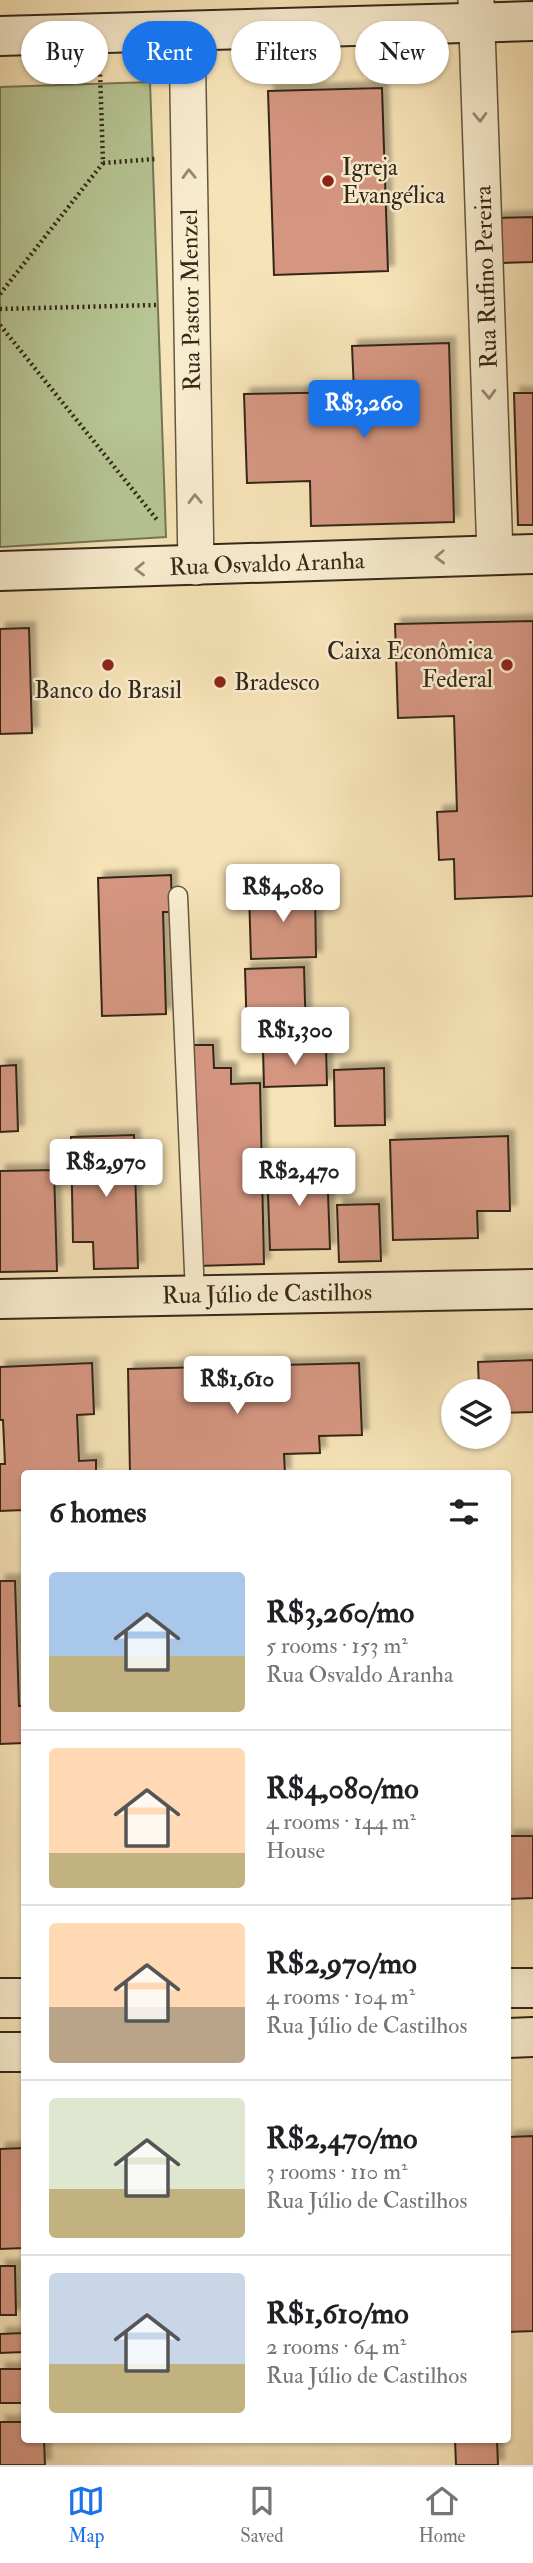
<!DOCTYPE html>
<meta charset="utf-8">
<style>
:root{--surface:#fff;--page:#f2f2f2;--text:#202124;--muted:#757577;--line:#e0e0e0;--accent:#1a73e8}
body{margin:0;font-family:"IM FELL Double Pica",serif;background:var(--page);color:var(--text);height:100vh;display:flex;flex-direction:column;font-size:26px;white-space:nowrap}
*{box-sizing:border-box;margin:0}
p{font-size:23px;color:var(--muted)}
.icon{flex:none;width:38px;height:38px;fill:none;stroke:currentColor;stroke-width:2;stroke-linecap:round;stroke-linejoin:round}
.map{position:relative;flex:1;overflow:hidden}
.side{position:absolute;left:21px;top:1470px;width:490px;height:973px;display:flex;flex-direction:column;background:var(--surface);border-radius:7px;box-shadow:0 2px 5px #0004}
.side>*{flex:none}
.top-card{position:absolute;left:21px;top:21px;width:492px;height:63px;display:flex;gap:14px}
.tools{position:absolute;left:441px;top:1379px;display:grid;gap:14px}
.tools a{display:grid;place-items:center;width:70px;height:70px;border-radius:50%;background:var(--surface);box-shadow:0 2px 5px #0004;font-size:35px}
.price{position:absolute;translate:-50% -60px;padding:0 16px;border-radius:7px;background:#fff;color:#222;font-size:23px;line-height:46px;filter:drop-shadow(0 2px 4px #0008)}
.price::after{content:'';position:absolute;left:50%;top:42px;width:21px;height:16px;margin-left:-10px;background:inherit;clip-path:polygon(0 0,100% 0,50% 100%)}
.price.on{background:var(--accent);color:#fff}
ul{padding:0;list-style:none}
li{display:flex;align-items:center;gap:21px;height:175px;padding:0 28px}
li+li{border-top:2px solid var(--line)}
li span{display:grid;place-items:center;flex:none;width:196px;height:140px;border-radius:7px;color:#555}
li>.icon{margin-inline-start:auto}
span .icon{width:84px;height:84px;fill:#fffc;stroke-width:1}
li b{font-size:30px}
h2{display:flex;justify-content:space-between;align-items:center;height:84px;padding:0 28px;font-size:30px}
.chip{padding:0 24px;border-radius:32px;background:var(--surface);box-shadow:0 2px 5px #0004;font-size:24px;line-height:63px}
.chip.on{background:var(--accent);color:#fff}
.dock{display:flex;justify-content:space-around;align-items:center;height:98px;border-top:2px solid var(--line);background:var(--surface);font-size:19px;color:var(--muted)}
.dock a{display:grid;justify-items:center;gap:4px}
.dock .on{color:var(--accent)}
.map>svg:first-child{display:block}
.green{fill:#b6c593;stroke:#757656;stroke-width:2}
.building{fill:#d59681;stroke:#342819;stroke-width:2;filter:url(#shadow)}
.lines{fill:none;stroke-linecap:round;stroke-linejoin:round}
.lane-casing{stroke:#645740;stroke-width:21}
.street-casing{stroke:#645740;stroke-width:38}
.secondary-casing{stroke:#342819;stroke-width:42}
.path{stroke:#342819;stroke-width:4.5;stroke-dasharray:2 3.5;stroke-linecap:butt}
.lane{stroke:#f9edd0;stroke-width:18}
.street{stroke:#f9edd0;stroke-width:35}
.secondary{stroke:#f9edd0;stroke-width:38}
.oneway{stroke:#968a74}
.poi-dot{fill:#8f2418;stroke:#f9edd0;stroke-width:2.5}
.labels{text-anchor:middle;dominant-baseline:central;stroke-width:5;stroke-linejoin:round;paint-order:stroke}
.poi-label{font-size:24px;fill:#342819;stroke:#f9edd0;text-anchor:start}
.street-label{font-size:24px;fill:#342819;stroke:#f9edd0}
</style>
<div class="map">
<svg width="533" height="2465" viewBox="0 0 533 2465">
<defs>
<filter id="shadow"><feDropShadow dx="6" dy="-6" stdDeviation="2" flood-color="#0004"/></filter>
</defs>
<rect width="100%" height="100%" fill="#f6e3b7"/>
<filter id="stains"><feTurbulence type="fractalNoise" baseFrequency=".00286" numOctaves="4"/><feColorMatrix values="0 0 0 0 .2 0 0 0 0 .09 0 0 0 0 .02 0 0 0 .5 -.17"/></filter>
<radialGradient id="worn" r=".72"><stop offset=".6" stop-color="#630" stop-opacity="0"/><stop offset="1" stop-color="#630" stop-opacity=".3"/></radialGradient>
<polygon class="green" points="150,82 166,537 0,547 0,87"/>
<g class="building">
<polygon points="382,88 388,271 274,275 268,91"/>
<polygon points="533,217 533,262 498,263 496,218"/>
<polygon points="449,343 454,522 311,526 310,481 247,483 244,394 354,392 352,346"/>
<polygon points="514,393 533,393 533,525 518,525"/>
<polygon points="533,621 533,896 455,899 454,859 439,860 437,812 457,811 454,716 398,718 395,624"/>
<polygon points="29,628 32,733 0,734 0,629"/>
<polygon points="171,875 172,912 163,912 166,1014 102,1016 98,878"/>
<polygon points="315,890 316,957 251,959 249,892"/>
<polygon points="304,967 306,1035 247,1037 245,969"/>
<polygon points="191,1045 213,1045 214,1068 231,1068 231,1084 260,1083 264,1264 197,1266"/>
<polygon points="326,1047 327,1085 264,1087 263,1049"/>
<polygon points="16,1065 18,1131 0,1132 0,1066"/>
<polygon points="384,1068 385,1125 335,1126 334,1070"/>
<polygon points="134,1135 138,1268 94,1269 93,1242 73,1242 71,1137"/>
<polygon points="508,1136 510,1211 477,1211 478,1238 393,1240 390,1140"/>
<polygon points="327,1165 330,1249 270,1250 267,1167"/>
<polygon points="54,1170 57,1271 0,1272 0,1171"/>
<polygon points="379,1204 381,1261 339,1262 337,1205"/>
<polygon points="533,1360 533,1412 499,1413 499,1391 479,1391 478,1362"/>
<polygon points="92,1363 94,1414 77,1415 79,1461 96,1460 96,1474 24,1474 24,1510 0,1511 0,1464 5,1464 3,1420 0,1420 0,1367"/>
<polygon points="359,1363 362,1435 319,1436 320,1453 284,1454 285,1474 130,1474 128,1369"/>
<polygon points="0,1581 15,1581 19,1706 24,1706 24,1743 0,1744"/>
<polygon points="508,1836 533,1836 533,1898 508,1899"/>
<polygon points="533,2136 533,2331 508,2332 508,2137"/>
<polygon points="24,2148 24,2248 0,2249 0,2149"/>
<polygon points="0,2266 15,2266 16,2315 0,2315"/>
<polygon points="24,2333 24,2352 0,2353 0,2334"/>
<rect x="0" y="2369" width="24" height="34"/>
<polygon points="0,2422 24,2422 24,2440 44,2440 45,2465 0,2465"/>
<polygon points="455,2440 497,2440 498,2465 456,2465"/>
</g>
<g class="lines">
<g class="lane-casing">
<polyline id="lane" points="178,896 195,1295"/>
</g>
<g class="street-casing">
<g id="street">
<polyline points="476,0 495,555"/>
<polyline points="187,32 196,567"/>
</g>
</g>
<g class="secondary-casing">
<g id="secondary">
<polyline points="0,36 533,21"/>
<polyline points="0,571 533,554"/>
<polyline points="0,1299 533,1289"/>
<polyline points="508,1988 533,1988"/>
<polyline points="0,1998 24,1998"/>
<polyline points="508,2038 533,2037"/>
<polyline points="0,2052 24,2052"/>
</g>
</g>
<g class="path">
<polyline points="103,163 155,159"/>
<polyline points="0,294 103,163 100,71"/>
<polyline points="0,309 156,305"/>
<polyline points="0,325 158,521"/>
</g>
<use href="#lane" class="lane"/>
<use href="#street" class="street"/>
<use href="#secondary" class="secondary"/>
</g>
<defs><path id="oneway-chevron" d="M-2-3.5L2.5 0L-2 3.5" fill="none" stroke-width="1.6" stroke-linecap="round" stroke-linejoin="round" transform="scale(1.75)"/></defs>
<g class="oneway">
<use href="#oneway-chevron" transform="translate(480 117) rotate(88)"/>
<use href="#oneway-chevron" transform="translate(189 174) rotate(-91)"/>
<use href="#oneway-chevron" transform="translate(489 394) rotate(88)"/>
<use href="#oneway-chevron" transform="translate(195 499) rotate(-91)"/>
<use href="#oneway-chevron" transform="translate(440 557) rotate(178)"/>
<use href="#oneway-chevron" transform="translate(140 569) rotate(179)"/>
</g>
<g class="poi-dot">
<circle cx="328" cy="181" r="7"/>
<circle cx="108" cy="665" r="7"/>
<circle cx="507" cy="665" r="7"/>
<circle cx="220" cy="682" r="7"/>
</g>
<g class="labels">
<g class="poi-label">
<text x="342" y="167">Igreja<tspan x="342" dy="28">Evangélica</tspan></text>
<text x="493" y="651" text-anchor="end">Caixa Econômica<tspan x="493" dy="28">Federal</tspan></text>
<text x="234" y="682">Bradesco</text>
<text x="108" y="690" text-anchor="middle">Banco do Brasil</text>
</g>
<g class="street-label">
<text transform="translate(486 277) rotate(-92)">Rua Rufino Pereira</text>
<text transform="translate(191 300) rotate(-91)">Rua Pastor Menzel</text>
<text transform="translate(267 564) rotate(-2)">Rua Osvaldo Aranha</text>
<text transform="translate(267 1294) rotate(-1)">Rua Júlio de Castilhos</text>
</g>
</g>
<rect width="100%" height="100%" filter="url(#stains)"/>
<rect width="100%" height="100%" fill="url(#worn)"/>
</svg>
<div class="tools">
<a><svg class="icon" aria-label="layers" viewBox="0 0 24 24"><path d="M12 4l9 5-9 5-9-5zM3 14l9 5 9-5"/></svg></a>
</div>
<b class="price on" style="left:364px;top:440px">R$3,260</b>
<b class="price" style="left:283px;top:924px">R$4,080</b>
<b class="price" style="left:295px;top:1067px">R$1,300</b>
<b class="price" style="left:106px;top:1199px">R$2,970</b>
<b class="price" style="left:299px;top:1208px">R$2,470</b>
<b class="price" style="left:237px;top:1416px">R$1,610</b>
<div class="top-card">
<a class="chip">Buy</a>
<a class="chip on">Rent</a>
<a class="chip">Filters</a>
<a class="chip">New</a>
</div>
<section class="side">
<h2>6 homes<svg class="icon" aria-label="filters" viewBox="0 0 24 24"><path d="M4 7h16M4 17h16"/><circle cx="9" cy="7" r="2"/><circle cx="15" cy="17" r="2"/></svg></h2>
<ul>
<li><span style="background:linear-gradient(#a9c7e8 60%,#c2b280 0)"><svg class="icon" aria-label="home" viewBox="0 0 24 24"><path d="M3 11l9-7 9 7M6 9v11h12V9"/></svg></span><div><b>R$3,260/mo</b><p>5 rooms · 153 m²</p><p>Rua Osvaldo Aranha</p></div></li>
<li><span style="background:linear-gradient(#ffd9b3 75%,#c2b280 0)"><svg class="icon" aria-label="home" viewBox="0 0 24 24"><path d="M3 11l9-7 9 7M6 9v11h12V9"/></svg></span><div><b>R$4,080/mo</b><p>4 rooms · 144 m²</p><p>House</p></div></li>
<li><span style="background:linear-gradient(#ffd9b3 60%,#b9a48a 0)"><svg class="icon" aria-label="home" viewBox="0 0 24 24"><path d="M3 11l9-7 9 7M6 9v11h12V9"/></svg></span><div><b>R$2,970/mo</b><p>4 rooms · 104 m²</p><p>Rua Júlio de Castilhos</p></div></li>
<li><span style="background:linear-gradient(#dfe7d0 65%,#c2b280 0)"><svg class="icon" aria-label="home" viewBox="0 0 24 24"><path d="M3 11l9-7 9 7M6 9v11h12V9"/></svg></span><div><b>R$2,470/mo</b><p>3 rooms · 110 m²</p><p>Rua Júlio de Castilhos</p></div></li>
<li><span style="background:linear-gradient(#c9d6e8 65%,#c2b280 0)"><svg class="icon" aria-label="home" viewBox="0 0 24 24"><path d="M3 11l9-7 9 7M6 9v11h12V9"/></svg></span><div><b>R$1,610/mo</b><p>2 rooms · 64 m²</p><p>Rua Júlio de Castilhos</p></div></li>
</ul>
</section>
</div>
<nav class="dock">
<a class="on"><svg class="icon" aria-label="map" viewBox="0 0 24 24"><path d="M3 6l6-2 6 2 6-2v14l-6 2-6-2-6 2zM9 4v14M15 6v14"/></svg>Map</a>
<a><svg class="icon" aria-label="saved" viewBox="0 0 24 24"><path d="M7 4h10v16l-5-4-5 4z"/></svg>Saved</a>
<a><svg class="icon" aria-label="home" viewBox="0 0 24 24"><path d="M3 11l9-7 9 7M6 9v11h12V9"/></svg>Home</a>
</nav>
